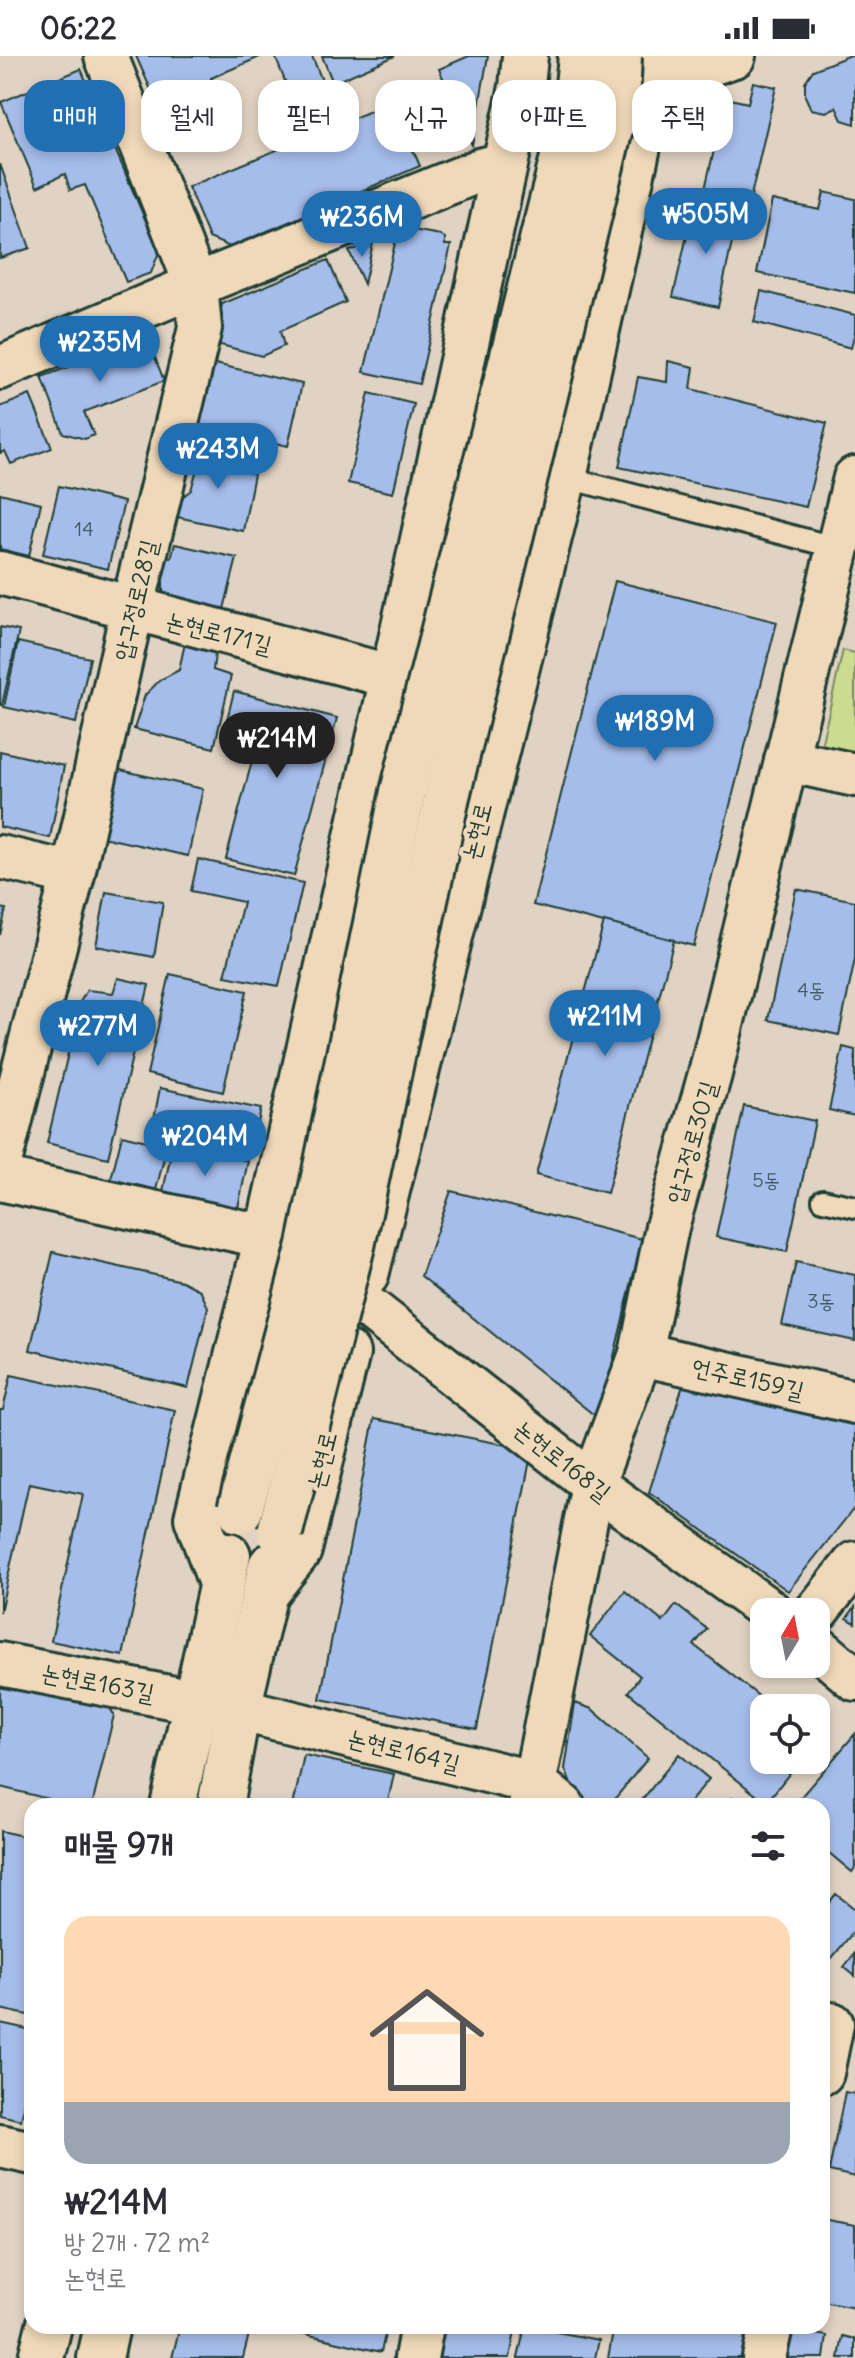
<!DOCTYPE html>
<html lang="ko">
<meta charset="utf-8">
<style>
:root{--surface:#fff;--page:#f7f7f7;--text:#2b2b33;--muted:#7c7c81;--accent:#1f6fb2}
body{margin:0;font-family:Delius,"Poor Story",sans-serif;background:var(--page);color:var(--text);height:100vh;display:flex;flex-direction:column;font-size:30px;white-space:nowrap}
*{box-sizing:border-box;margin:0}
p{font-size:26px;color:var(--muted)}
.icon{flex:none;width:44px;height:44px;fill:none;stroke:currentColor;stroke-width:2;stroke-linecap:round;stroke-linejoin:round}
.map{position:relative;flex:1;overflow:hidden}
.side{position:absolute;left:24px;top:1742px;width:806px;height:536px;display:flex;flex-direction:column;background:var(--surface);border-radius:24px;box-shadow:0 4px 12px #0003}
.side>*{flex:none}
.guide{position:absolute;left:24px;top:24px;width:808px;height:72px;display:flex;gap:16px}
.needle{width:52px;rotate:10deg}
.fabs{position:absolute;left:750px;top:1542px;display:grid;gap:16px}
.fabs a{display:grid;place-items:center;width:80px;height:80px;border-radius:16px;background:var(--surface);box-shadow:0 4px 12px #0003;font-size:40px}
.price{position:absolute;translate:-50% -68px;padding:0 18px;border-radius:28px;background:var(--accent);color:#fff;font-size:26px;line-height:52px;filter:drop-shadow(0 2px 4px #0008)}
.price::after{content:'';position:absolute;left:50%;top:48px;width:24px;height:18px;margin-left:-12px;background:inherit;clip-path:polygon(0 0,100% 0,50% 100%)}
.price.on{background:#222;color:#fff}
ul{padding:0;list-style:none}
li{display:grid;align-content:center;gap:16px;height:424px;padding:0 40px}
li span{display:grid;place-items:center;height:248px;border-radius:24px;color:#555}
li>.icon{margin-inline-start:auto}
span .icon{width:144px;height:144px;fill:#fffc;stroke-width:1}
li b{font-size:34px}
h2{display:flex;justify-content:space-between;align-items:center;height:96px;padding:0 40px;font-size:34px}
.pill{padding:0 28px;border-radius:24px;background:var(--surface);box-shadow:0 4px 12px #0003;font-size:28px;line-height:72px}
.pill.on{background:var(--accent);color:#fff}
.status{display:flex;justify-content:space-between;align-items:center;height:56px;padding:0 40px;background:var(--surface);direction:ltr}
.status svg{height:22px;fill:currentColor}
.map>svg:first-child{display:block}
.green{fill:#ccdb8f;stroke:#768c62;stroke-width:2}
.building{fill:#a6bdeb;stroke:#1f3d34;stroke-width:2}
.lines{fill:none;stroke-linecap:round;stroke-linejoin:round}
.service-casing{stroke:#1f3d34;stroke-width:26}
.minor-casing{stroke:#1f3d34;stroke-width:48}
.primary-casing{stroke:#1f3d34;stroke-width:50}
.service{stroke:#f0d9b9;stroke-width:20}
.minor{stroke:#f0d9b9;stroke-width:42}
.primary{stroke:#f0d9b9;stroke-width:44}
.primary-bridge-casing{stroke:#1f3d34;stroke-width:50;stroke-linecap:butt}
.primary-bridge{stroke:#f0d9b9;stroke-width:44}
.labels{text-anchor:middle;dominant-baseline:central;stroke-width:8;stroke-linejoin:round;paint-order:stroke}
.number-label{font-size:20px;fill:#415d62}
.street-label{font-size:24px;fill:#1f3d34;stroke:#f0d9b9}
</style>
<div class="status"><b>06:22</b><svg viewBox="0 0 49 12"><path d="M0 12V9h3v3zM5 12V6h3v6zM10 12V3h3v9zM15 12V0h3v12zM26 1h20v11H26zM47 4h2v5h-2z"/></svg></div>
<div class="map">
<svg width="855" height="2302" viewBox="0 0 855 2302">
<rect width="100%" height="100%" fill="#e1d3c3"/>
<filter id="ink" filterUnits="userSpaceOnUse"><feTurbulence type="fractalNoise" baseFrequency=".0125" numOctaves="2"/><feDisplacementMap in="SourceGraphic" scale="16" xChannelSelector="R" yChannelSelector="G"/><feConvolveMatrix kernelMatrix="1 2 1 2 8 2 1 2 1" color-interpolation-filters="sRGB"/></filter>
<g filter="url(#ink)">
<polygon class="green" points="843,594 855,597 855,708 819,699"/>
<g class="building">
<polygon points="136,0 262,0 211,22 225,51 169,75"/>
<polygon points="275,0 312,0 323,27 291,40"/>
<polygon points="322,0 395,0 333,27"/>
<polygon points="469,0 488,0 472,89 439,13"/>
<polygon points="848,0 855,0 855,68 842,64 836,51 826,56 811,53 805,40 805,26 813,14"/>
<polygon points="81,13 159,196 151,217 126,226 85,129 70,134 65,118 37,131 1,46"/>
<polygon points="753,26 776,31 750,144 705,133 726,42 748,47"/>
<polygon points="392,46 420,110 230,191 209,182 188,131"/>
<polygon points="0,108 30,192 0,202"/>
<polygon points="824,136 855,143 855,237 757,217 772,144 820,154"/>
<polygon points="694,149 738,159 718,251 673,241"/>
<polygon points="408,173 440,179 445,182 445,189 451,189 419,328 364,316 397,179 405,179"/>
<polygon points="373,187 364,228 349,195"/>
<polygon points="328,204 346,246 280,275 284,290 262,300 213,287 222,248"/>
<polygon points="761,235 855,259 855,275 851,292 754,266"/>
<polygon points="135,286 151,291 164,325 84,356 94,379 85,383 63,377 42,321"/>
<polygon points="668,305 694,311 691,333 827,367 806,451 619,411 638,321 667,326"/>
<polygon points="211,307 302,328 288,390 196,369"/>
<polygon points="369,337 414,348 393,437 348,427"/>
<polygon points="30,339 52,392 11,408 5,395 0,397 0,351"/>
<polygon points="204,389 239,397 236,413 254,418 243,475 177,461 181,442 191,434"/>
<polygon points="59,430 124,446 108,513 43,498"/>
<polygon points="0,437 41,447 29,500 0,493"/>
<polygon points="175,488 237,502 224,553 163,537 163,525 155,525 162,500 171,502"/>
<polygon points="615,525 777,566 694,890 533,849"/>
<polygon points="0,571 19,575 2,649 0,649"/>
<polygon points="18,586 90,602 76,667 4,651"/>
<polygon points="185,587 215,597 213,614 231,620 214,692 134,673 145,639 160,624 179,614"/>
<polygon points="234,635 337,662 294,820 226,803 257,686 224,676"/>
<polygon points="0,695 64,710 50,782 0,771"/>
<polygon points="116,713 203,733 188,800 102,781"/>
<polygon points="198,803 303,827 279,930 225,920 243,846 191,835"/>
<polygon points="796,833 855,845 855,903 839,979 768,964"/>
<polygon points="106,836 163,846 154,901 96,890"/>
<polygon points="0,852 6,853 0,879"/>
<polygon points="604,866 674,884 607,1137 536,1119"/>
<polygon points="170,918 247,935 223,1036 147,1018"/>
<polygon points="118,922 149,929 108,1102 47,1087 80,946 87,934 113,937"/>
<polygon points="843,991 855,994 855,1060 829,1054"/>
<polygon points="160,1032 261,1053 253,1089 153,1068"/>
<polygon points="744,1050 815,1065 787,1196 716,1181"/>
<polygon points="122,1079 167,1090 156,1134 111,1123"/>
<polygon points="173,1089 248,1105 237,1156 162,1140"/>
<polygon points="451,1135 642,1183 599,1363 421,1220"/>
<polygon points="53,1196 182,1225 200,1234 208,1251 188,1332 30,1294"/>
<polygon points="796,1206 855,1219 855,1285 782,1269"/>
<polygon points="11,1319 175,1354 123,1600 51,1585 83,1438 29,1427 0,1556 0,1354 3,1354"/>
<polygon points="686,1320 855,1355 855,1451 788,1535 649,1436"/>
<polygon points="374,1363 532,1394 477,1673 320,1643"/>
<polygon points="625,1535 663,1566 676,1549 707,1573 694,1589 774,1652 764,1652 764,1704 800,1704 766,1747 628,1636 640,1620 590,1580"/>
<polygon points="855,1551 855,1567 847,1562"/>
<polygon points="0,1626 110,1652 114,1659 92,1750 77,1750 0,1731"/>
<polygon points="575,1647 592,1653 648,1702 609,1750 591,1750 574,1736 565,1713"/>
<polygon points="855,1678 855,1812 852,1816 822,1791 822,1750 793,1750"/>
<polygon points="679,1698 709,1723 687,1750 637,1750"/>
<polygon points="304,1699 394,1718 387,1750 293,1750"/>
<polygon points="732,1742 742,1750 725,1750"/>
<polygon points="431,1745 453,1750 430,1750"/>
<polygon points="0,1775 32,1782 32,1960 0,1953"/>
<polygon points="836,1838 855,1853 855,1874 822,1914 822,1855"/>
<polygon points="855,1897 855,1920 844,1911"/>
<polygon points="0,1967 32,1974 32,2019 21,2064 0,2059"/>
<polygon points="845,2036 855,2038 855,2121 829,2115"/>
<polygon points="822,2163 855,2169 855,2252 822,2246"/>
<polygon points="180,2270 251,2270 243,2302 172,2302"/>
<polygon points="303,2270 387,2270 381,2296 301,2277"/>
<polygon points="438,2270 516,2270 510,2302 432,2302"/>
<polygon points="525,2270 599,2284 595,2302 518,2302"/>
<polygon points="614,2270 747,2270 741,2302 608,2302"/>
<polygon points="788,2273 827,2280 824,2302 783,2302"/>
<polygon points="843,2280 855,2283 855,2302 839,2302"/>
</g>
<g class="lines">
<g class="service-casing">
<g id="service">
<polyline points="564,421 838,492"/>
<polyline points="823,1144 855,1151"/>
</g>
</g>
<g class="minor-casing">
<g id="minor">
<polyline points="652,28 734,0"/>
<polyline points="0,312 196,229 483,113 503,109"/>
<polyline points="0,517 393,621"/>
<polyline points="786,704 855,719"/>
<polyline points="0,801 73,818"/>
<polyline points="0,1107 73,818 132,554 200,272 196,229 106,0"/>
<polyline points="0,1123 267,1181"/>
<polyline points="360,1245 593,1428 771,1556"/>
<polyline points="641,1298 855,1346"/>
<polyline points="816,1556 855,1507"/>
<polyline points="816,1590 855,1623"/>
<polyline points="0,1608 195,1646"/>
<polyline points="238,1653 535,1727 563,1750"/>
<polyline points="530,1750 593,1428 641,1298 667,1171 710,1018 855,422"/>
<polyline points="822,2017 832,1968"/>
<polyline points="0,2090 32,2097"/>
<polyline points="416,2302 422,2270"/>
<polyline points="764,2302 771,2270"/>
</g>
</g>
<g class="primary-casing">
<g id="primary">
<polyline points="366,1219 564,421 652,28 654,0"/>
<polyline points="221,1527 197,1462 267,1181 393,621 522,31 525,0"/>
<polyline points="265,1537 299,1494 347,1297"/>
<polyline points="173,1750 228,1499"/>
<polyline points="220,1750 238,1653 271,1510"/>
<polyline points="41,2302 49,2270"/>
<polyline points="100,2302 107,2270"/>
</g>
</g>
<use href="#service" class="service"/>
<use href="#minor" class="minor"/>
<use href="#primary" class="primary"/>
<g class="primary-bridge-casing">
<g id="primary-bridge">
<polyline points="240,1454 310,1189 403,736 576,50 581,0"/>
<polyline points="280,1476 352,1190 447,740 617,44 619,0"/>
</g>
</g>
<use href="#primary-bridge" class="primary-bridge"/>
</g>
</g>
<g class="labels">
<g class="number-label">
<text x="84" y="472">14</text>
<text x="811" y="933">4동</text>
<text x="766" y="1123">5동</text>
<text x="821" y="1244">3동</text>
</g>
<g class="street-label">
<text transform="translate(135 544) rotate(-77)">압구정로28길</text>
<text transform="translate(219 576) rotate(14)">논현로171길</text>
<text transform="translate(476 775) rotate(-76)">논현로</text>
<text transform="translate(691 1086) rotate(-74)">압구정로30길</text>
<text transform="translate(748 1322) rotate(13)">언주로159길</text>
<text transform="translate(321 1404) rotate(-76)">논현로</text>
<text transform="translate(563 1404) rotate(38)">논현로168길</text>
<text transform="translate(98 1626) rotate(11)">논현로163길</text>
<text transform="translate(404 1694) rotate(14)">논현로164길</text>
</g>
</g>
</svg>
<div class="fabs">
<a><svg class="needle" viewBox="-14 -14 28 28"><path d="M0-13l5 13h-10z" fill="#e53935"/><path d="M0 13l5-13h-10z" fill="#7c7c81"/></svg></a>
<a><svg class="icon" aria-label="locate" viewBox="0 0 24 24"><circle cx="12" cy="12" r="6"/><path d="M12 2v4M12 18v4M2 12h4M18 12h4"/></svg></a>
</div>
<b class="price" style="left:706px;top:200px">₩505M</b>
<b class="price" style="left:362px;top:203px">₩236M</b>
<b class="price" style="left:100px;top:328px">₩235M</b>
<b class="price" style="left:218px;top:435px">₩243M</b>
<b class="price" style="left:655px;top:707px">₩189M</b>
<b class="price on" style="left:277px;top:724px">₩214M</b>
<b class="price" style="left:605px;top:1002px">₩211M</b>
<b class="price" style="left:98px;top:1012px">₩277M</b>
<b class="price" style="left:205px;top:1122px">₩204M</b>
<div class="guide">
<a class="pill on">매매</a>
<a class="pill">월세</a>
<a class="pill">필터</a>
<a class="pill">신규</a>
<a class="pill">아파트</a>
<a class="pill">주택</a>
</div>
<section class="side">
<h2>매물 9개<svg class="icon" aria-label="filters" viewBox="0 0 24 24"><path d="M4 7h16M4 17h16"/><circle cx="9" cy="7" r="2"/><circle cx="15" cy="17" r="2"/></svg></h2>
<ul>
<li><span style="background:linear-gradient(#ffd9b3 75%,#9aa5b1 0)"><svg class="icon" aria-label="home" viewBox="0 0 24 24"><path d="M3 11l9-7 9 7M6 9v11h12V9"/></svg></span><div><b>₩214M</b><p>방 2개 · 72 m²</p><p>논현로</p></div></li>
</ul>
</section>
</div>
